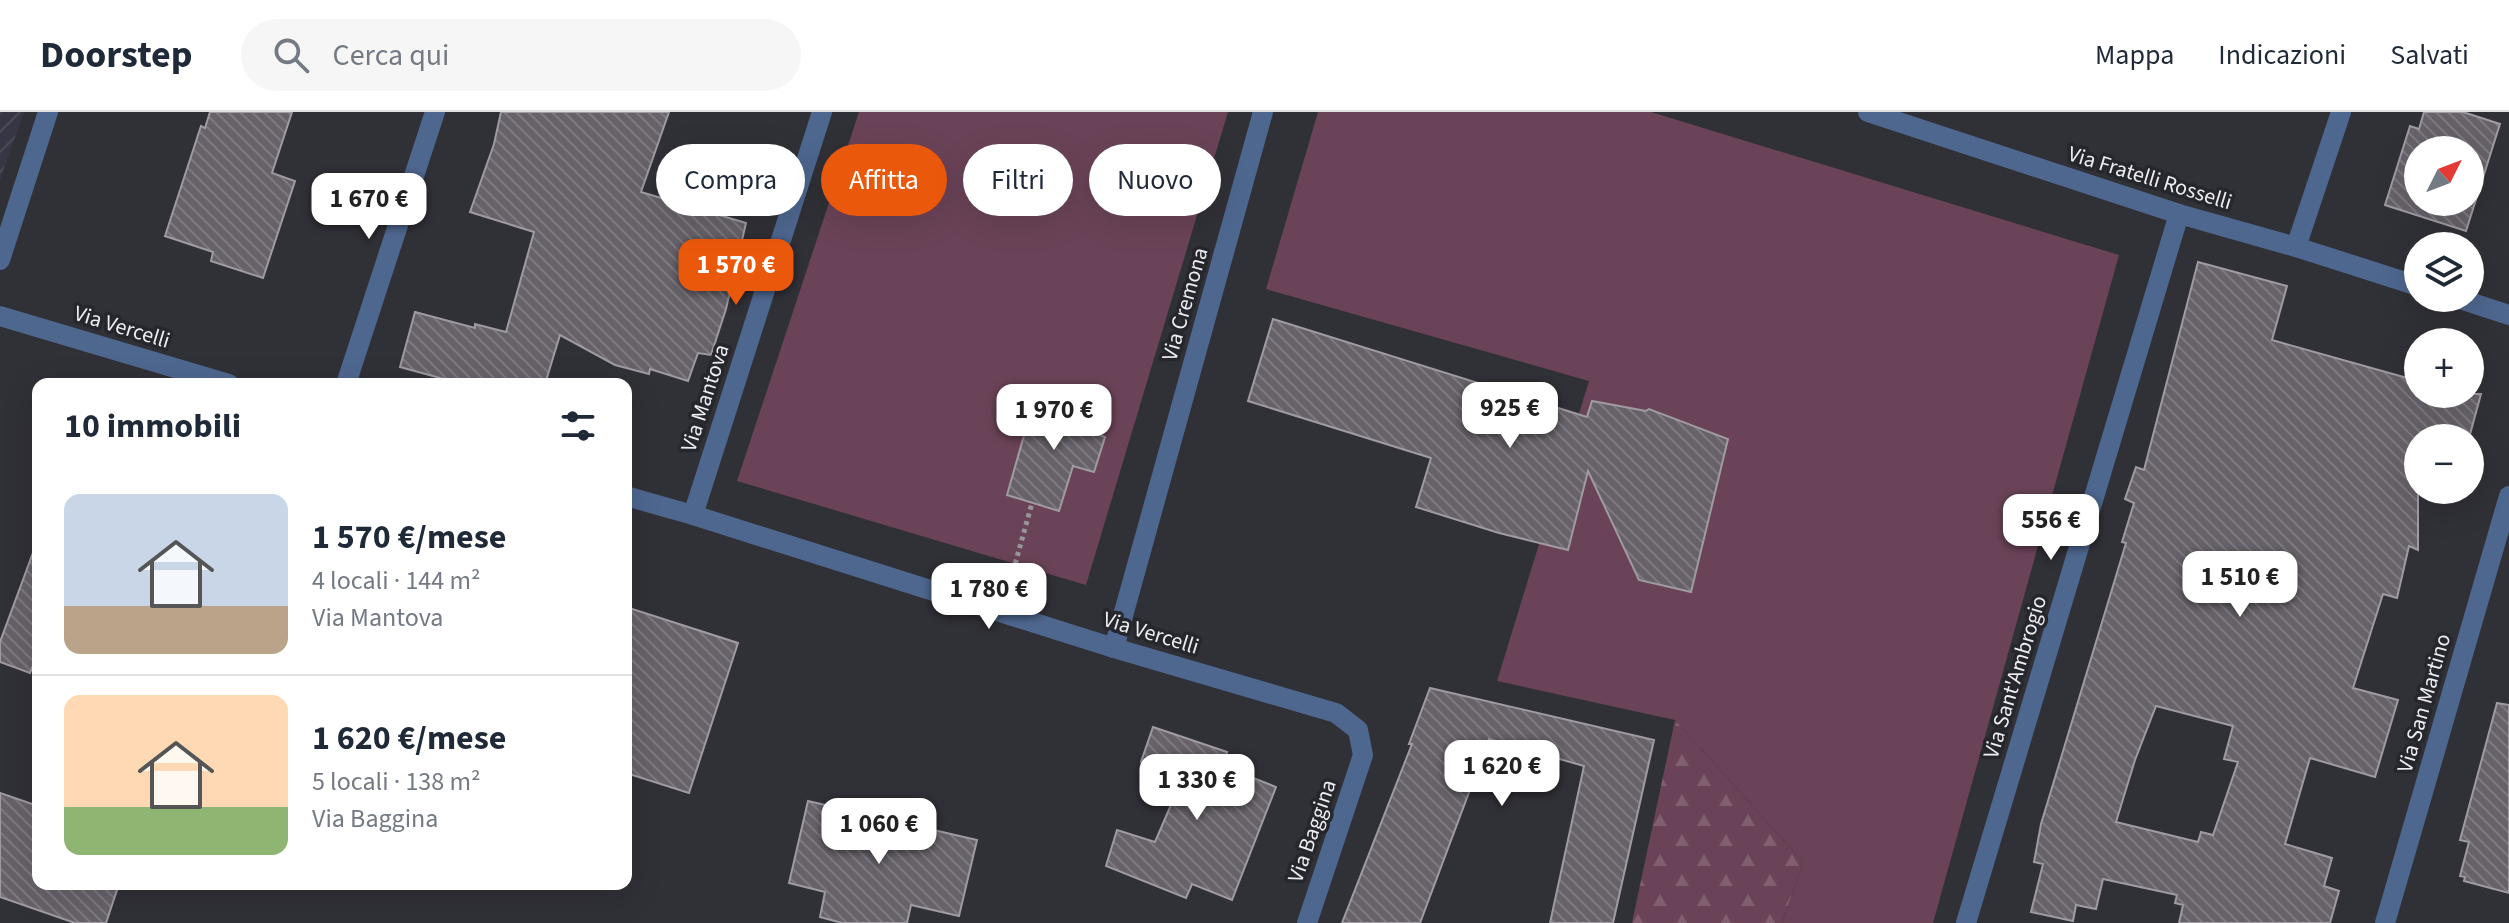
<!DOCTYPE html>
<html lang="it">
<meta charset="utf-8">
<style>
:root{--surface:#fff;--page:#f6f6f7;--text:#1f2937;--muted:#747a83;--line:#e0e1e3;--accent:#ea580c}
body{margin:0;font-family:"Source Sans 3",sans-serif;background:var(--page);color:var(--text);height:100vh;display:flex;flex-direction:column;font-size:30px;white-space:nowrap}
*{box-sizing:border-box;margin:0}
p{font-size:26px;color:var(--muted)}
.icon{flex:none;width:44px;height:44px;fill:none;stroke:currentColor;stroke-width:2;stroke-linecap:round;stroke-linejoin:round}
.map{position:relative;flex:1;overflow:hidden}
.sheet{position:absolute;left:32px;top:266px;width:600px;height:512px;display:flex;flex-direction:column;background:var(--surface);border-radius:16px;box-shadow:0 8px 32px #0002}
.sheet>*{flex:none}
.guide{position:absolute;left:656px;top:32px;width:760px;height:72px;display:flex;gap:16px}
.needle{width:52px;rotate:48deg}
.tools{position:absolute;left:2404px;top:24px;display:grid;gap:16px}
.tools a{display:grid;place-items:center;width:80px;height:80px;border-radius:50%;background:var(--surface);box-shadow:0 8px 32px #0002;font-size:40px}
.price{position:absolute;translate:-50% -68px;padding:0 18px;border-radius:16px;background:#fff;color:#222;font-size:26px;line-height:52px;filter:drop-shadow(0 2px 4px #0008)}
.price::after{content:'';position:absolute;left:50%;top:48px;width:24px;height:18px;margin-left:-12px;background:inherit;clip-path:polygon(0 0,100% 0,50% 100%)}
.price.selected{background:var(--accent);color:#fff}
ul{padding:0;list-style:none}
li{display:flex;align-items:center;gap:24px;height:200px;padding:0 32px}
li+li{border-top:2px solid var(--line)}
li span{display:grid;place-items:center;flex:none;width:224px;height:160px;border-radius:16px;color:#555}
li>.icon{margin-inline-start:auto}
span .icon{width:96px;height:96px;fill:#fffc;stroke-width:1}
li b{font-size:34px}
h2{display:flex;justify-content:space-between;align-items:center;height:96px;padding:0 32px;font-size:34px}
.chip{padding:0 28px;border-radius:36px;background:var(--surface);box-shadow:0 8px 32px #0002;font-size:28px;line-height:72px}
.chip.selected{background:var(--accent);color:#fff}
header{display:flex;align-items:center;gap:48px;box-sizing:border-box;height:112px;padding:0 40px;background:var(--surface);border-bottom:2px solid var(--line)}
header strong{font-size:38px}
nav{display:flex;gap:44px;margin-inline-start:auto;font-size:28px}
.search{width:560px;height:72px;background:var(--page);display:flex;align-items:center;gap:20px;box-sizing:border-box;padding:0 28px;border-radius:44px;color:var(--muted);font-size:30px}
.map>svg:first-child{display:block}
.industrial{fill:url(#industrial-furrows)}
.green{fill:#6b4358}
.forest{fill:url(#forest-firs)}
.building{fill:url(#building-back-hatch);stroke:#a09aa2;stroke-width:2;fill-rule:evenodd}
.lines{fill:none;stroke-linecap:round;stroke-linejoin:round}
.path{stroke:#96969c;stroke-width:5;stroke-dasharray:4 4;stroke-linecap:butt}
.street{stroke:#4e678f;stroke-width:20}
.labels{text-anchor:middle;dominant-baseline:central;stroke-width:7;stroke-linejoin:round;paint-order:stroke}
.street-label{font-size:22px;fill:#ececf1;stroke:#26262d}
</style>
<header>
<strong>Doorstep</strong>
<div class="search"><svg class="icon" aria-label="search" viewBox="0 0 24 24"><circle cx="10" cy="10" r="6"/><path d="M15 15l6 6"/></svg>Cerca qui</div>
<nav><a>Mappa</a><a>Indicazioni</a><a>Salvati</a></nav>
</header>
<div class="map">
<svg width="2509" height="811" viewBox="0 0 2509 811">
<defs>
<pattern id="industrial-furrows" width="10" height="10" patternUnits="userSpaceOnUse" patternTransform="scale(2)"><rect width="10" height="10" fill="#373644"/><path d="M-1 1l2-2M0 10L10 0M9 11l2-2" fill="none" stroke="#4a4a56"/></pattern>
<pattern id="forest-firs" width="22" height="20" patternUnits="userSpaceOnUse" patternTransform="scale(2)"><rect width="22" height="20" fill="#6b4358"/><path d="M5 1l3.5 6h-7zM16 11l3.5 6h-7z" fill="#805e70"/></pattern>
<pattern id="building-back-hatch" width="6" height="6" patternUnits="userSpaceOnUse" patternTransform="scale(2)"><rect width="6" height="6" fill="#676269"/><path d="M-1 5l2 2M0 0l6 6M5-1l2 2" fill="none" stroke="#7d797f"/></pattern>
</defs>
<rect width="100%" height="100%" fill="#303037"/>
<polygon class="industrial" points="0,0 24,0 0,68"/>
<g class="green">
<polygon points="859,0 1228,0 1086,473 737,369"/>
<polygon points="1318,0 1651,0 2119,143 1933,811 1782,811 1803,750 1675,608 1497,569 1589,269 1266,177"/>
</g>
<polygon class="forest" points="1675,608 1803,750 1782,811 1632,811"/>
<g class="building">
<polygon points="210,0 292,0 272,61 295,69 263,166 211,149 213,140 165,124 201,14 205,16"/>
<polygon points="501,0 669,0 641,80 746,111 726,197 711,243 698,241 688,269 650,257 649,262 615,253 560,223 545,272 462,272 400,255 415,200 475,216 475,212 506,220 534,120 470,100 494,32"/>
<path d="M 2424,0 L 2463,0 L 2500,12 L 2466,119 L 2385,93 L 2410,14 L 2419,17 ZM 2418,38 L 2470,38 L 2470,90 L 2418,90 Z"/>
<path d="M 2198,150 L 2287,174 L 2272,228 L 2418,269 L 2418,282 L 2481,282 L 2469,326 L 2418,326 L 2418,438 L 2409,434 L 2397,486 L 2383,482 L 2353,576 L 2398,588 L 2375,665 L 2310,646 L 2285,732 L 2332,746 L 2324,774 L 2339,779 L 2330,811 L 2179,811 L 2183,793 L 2175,791 L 2177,783 L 2103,767 L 2096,797 L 2076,793 L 2073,809 L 2031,800 L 2043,752 L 2034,750 L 2041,712 L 2126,431 L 2122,430 L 2134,391 L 2125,387 L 2136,355 L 2144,358 ZM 2156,594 L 2233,614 L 2224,647 L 2238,650 L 2213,723 L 2201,720 L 2198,730 L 2116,710 L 2135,648 Z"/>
<polygon points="1273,207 1587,305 1592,289 1646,299 1649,297 1728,327 1691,480 1639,468 1588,359 1568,438 1499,421 1416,395 1431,346 1248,289"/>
<polygon points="1056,283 1073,287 1081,294 1094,321 1105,325 1094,360 1073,354 1059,399 1007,383 1031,299 1040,289"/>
<polygon points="34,438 38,439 38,541 30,561 0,550 0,530"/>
<polygon points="626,495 738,531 689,681 626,661"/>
<polygon points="1430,576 1654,628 1613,811 1550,811 1584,654 1489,627 1420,811 1342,811 1412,632 1409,632"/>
<polygon points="2497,591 2509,593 2509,781 2464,769 2465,765 2460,764 2469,730 2460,728"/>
<polygon points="1153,615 1227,640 1223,654 1276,675 1232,788 1192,772 1186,786 1106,754 1117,718 1155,730 1183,665 1141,650"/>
<polygon points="0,681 38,694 38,772 119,772 106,811 75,811 0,785"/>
<polygon points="808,689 977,728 959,804 911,793 907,811 842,811 820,805 825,780 789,771"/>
</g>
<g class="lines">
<polyline class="path" points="1011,467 1032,391"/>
<g class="street">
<polyline points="1868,0 2179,102 2296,135 2418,174"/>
<polyline points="2296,135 2341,0"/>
<polyline points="0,148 48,0"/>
<polyline points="2457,186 2509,203"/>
<polyline points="0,204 229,272"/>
<polyline points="346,272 435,0"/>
<polyline points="626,384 693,403 1114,536 1336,601 1358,618 1363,643 1307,811"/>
<polyline points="693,403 822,0"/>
<polyline points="1114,536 1263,0"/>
<polyline points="1966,811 2179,102"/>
<polyline points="2385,811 2509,384"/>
</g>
</g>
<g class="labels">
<g class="street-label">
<text transform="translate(2150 66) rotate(17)">Via Fratelli Rosselli</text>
<text transform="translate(1185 192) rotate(-74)">Via Cremona</text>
<text transform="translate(122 215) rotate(17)">Via Vercelli</text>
<text transform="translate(705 286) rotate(-72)">Via Mantova</text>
<text transform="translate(1151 521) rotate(17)">Via Vercelli</text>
<text transform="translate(2015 565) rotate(-73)">Via Sant'Ambrogio</text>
<text transform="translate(2424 591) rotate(-74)">Via San Martino</text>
<text transform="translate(1312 719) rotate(-71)">Via Baggina</text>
</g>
</g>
</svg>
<div class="tools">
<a><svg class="needle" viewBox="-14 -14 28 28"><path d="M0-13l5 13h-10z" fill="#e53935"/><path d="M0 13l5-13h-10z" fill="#747a83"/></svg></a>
<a><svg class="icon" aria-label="layers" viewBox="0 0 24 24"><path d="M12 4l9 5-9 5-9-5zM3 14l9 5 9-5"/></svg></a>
<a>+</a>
<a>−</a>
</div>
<b class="price" style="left:369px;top:129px">1 670 €</b>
<b class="price selected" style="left:736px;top:195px">1 570 €</b>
<b class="price" style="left:1510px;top:338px">925 €</b>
<b class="price" style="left:1054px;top:340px">1 970 €</b>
<b class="price" style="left:2051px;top:450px">556 €</b>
<b class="price" style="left:2240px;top:507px">1 510 €</b>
<b class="price" style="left:989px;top:519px">1 780 €</b>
<b class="price" style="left:1502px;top:696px">1 620 €</b>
<b class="price" style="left:1197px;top:710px">1 330 €</b>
<b class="price" style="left:879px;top:754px">1 060 €</b>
<div class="guide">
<a class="chip">Compra</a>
<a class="chip selected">Affitta</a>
<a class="chip">Filtri</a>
<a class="chip">Nuovo</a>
</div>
<section class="sheet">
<h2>10 immobili<svg class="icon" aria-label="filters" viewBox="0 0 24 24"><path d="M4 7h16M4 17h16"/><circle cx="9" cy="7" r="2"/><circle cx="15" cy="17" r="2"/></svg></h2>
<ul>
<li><span style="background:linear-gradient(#c9d6e8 70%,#b9a48a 0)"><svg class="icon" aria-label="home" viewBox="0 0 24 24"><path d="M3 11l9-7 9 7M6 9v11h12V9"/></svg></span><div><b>1 570 €/mese</b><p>4 locali · 144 m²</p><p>Via Mantova</p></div></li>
<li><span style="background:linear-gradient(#ffd9b3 70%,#8fb573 0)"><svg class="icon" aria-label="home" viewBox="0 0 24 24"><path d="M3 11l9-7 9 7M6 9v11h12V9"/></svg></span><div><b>1 620 €/mese</b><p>5 locali · 138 m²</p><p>Via Baggina</p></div></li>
</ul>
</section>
</div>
